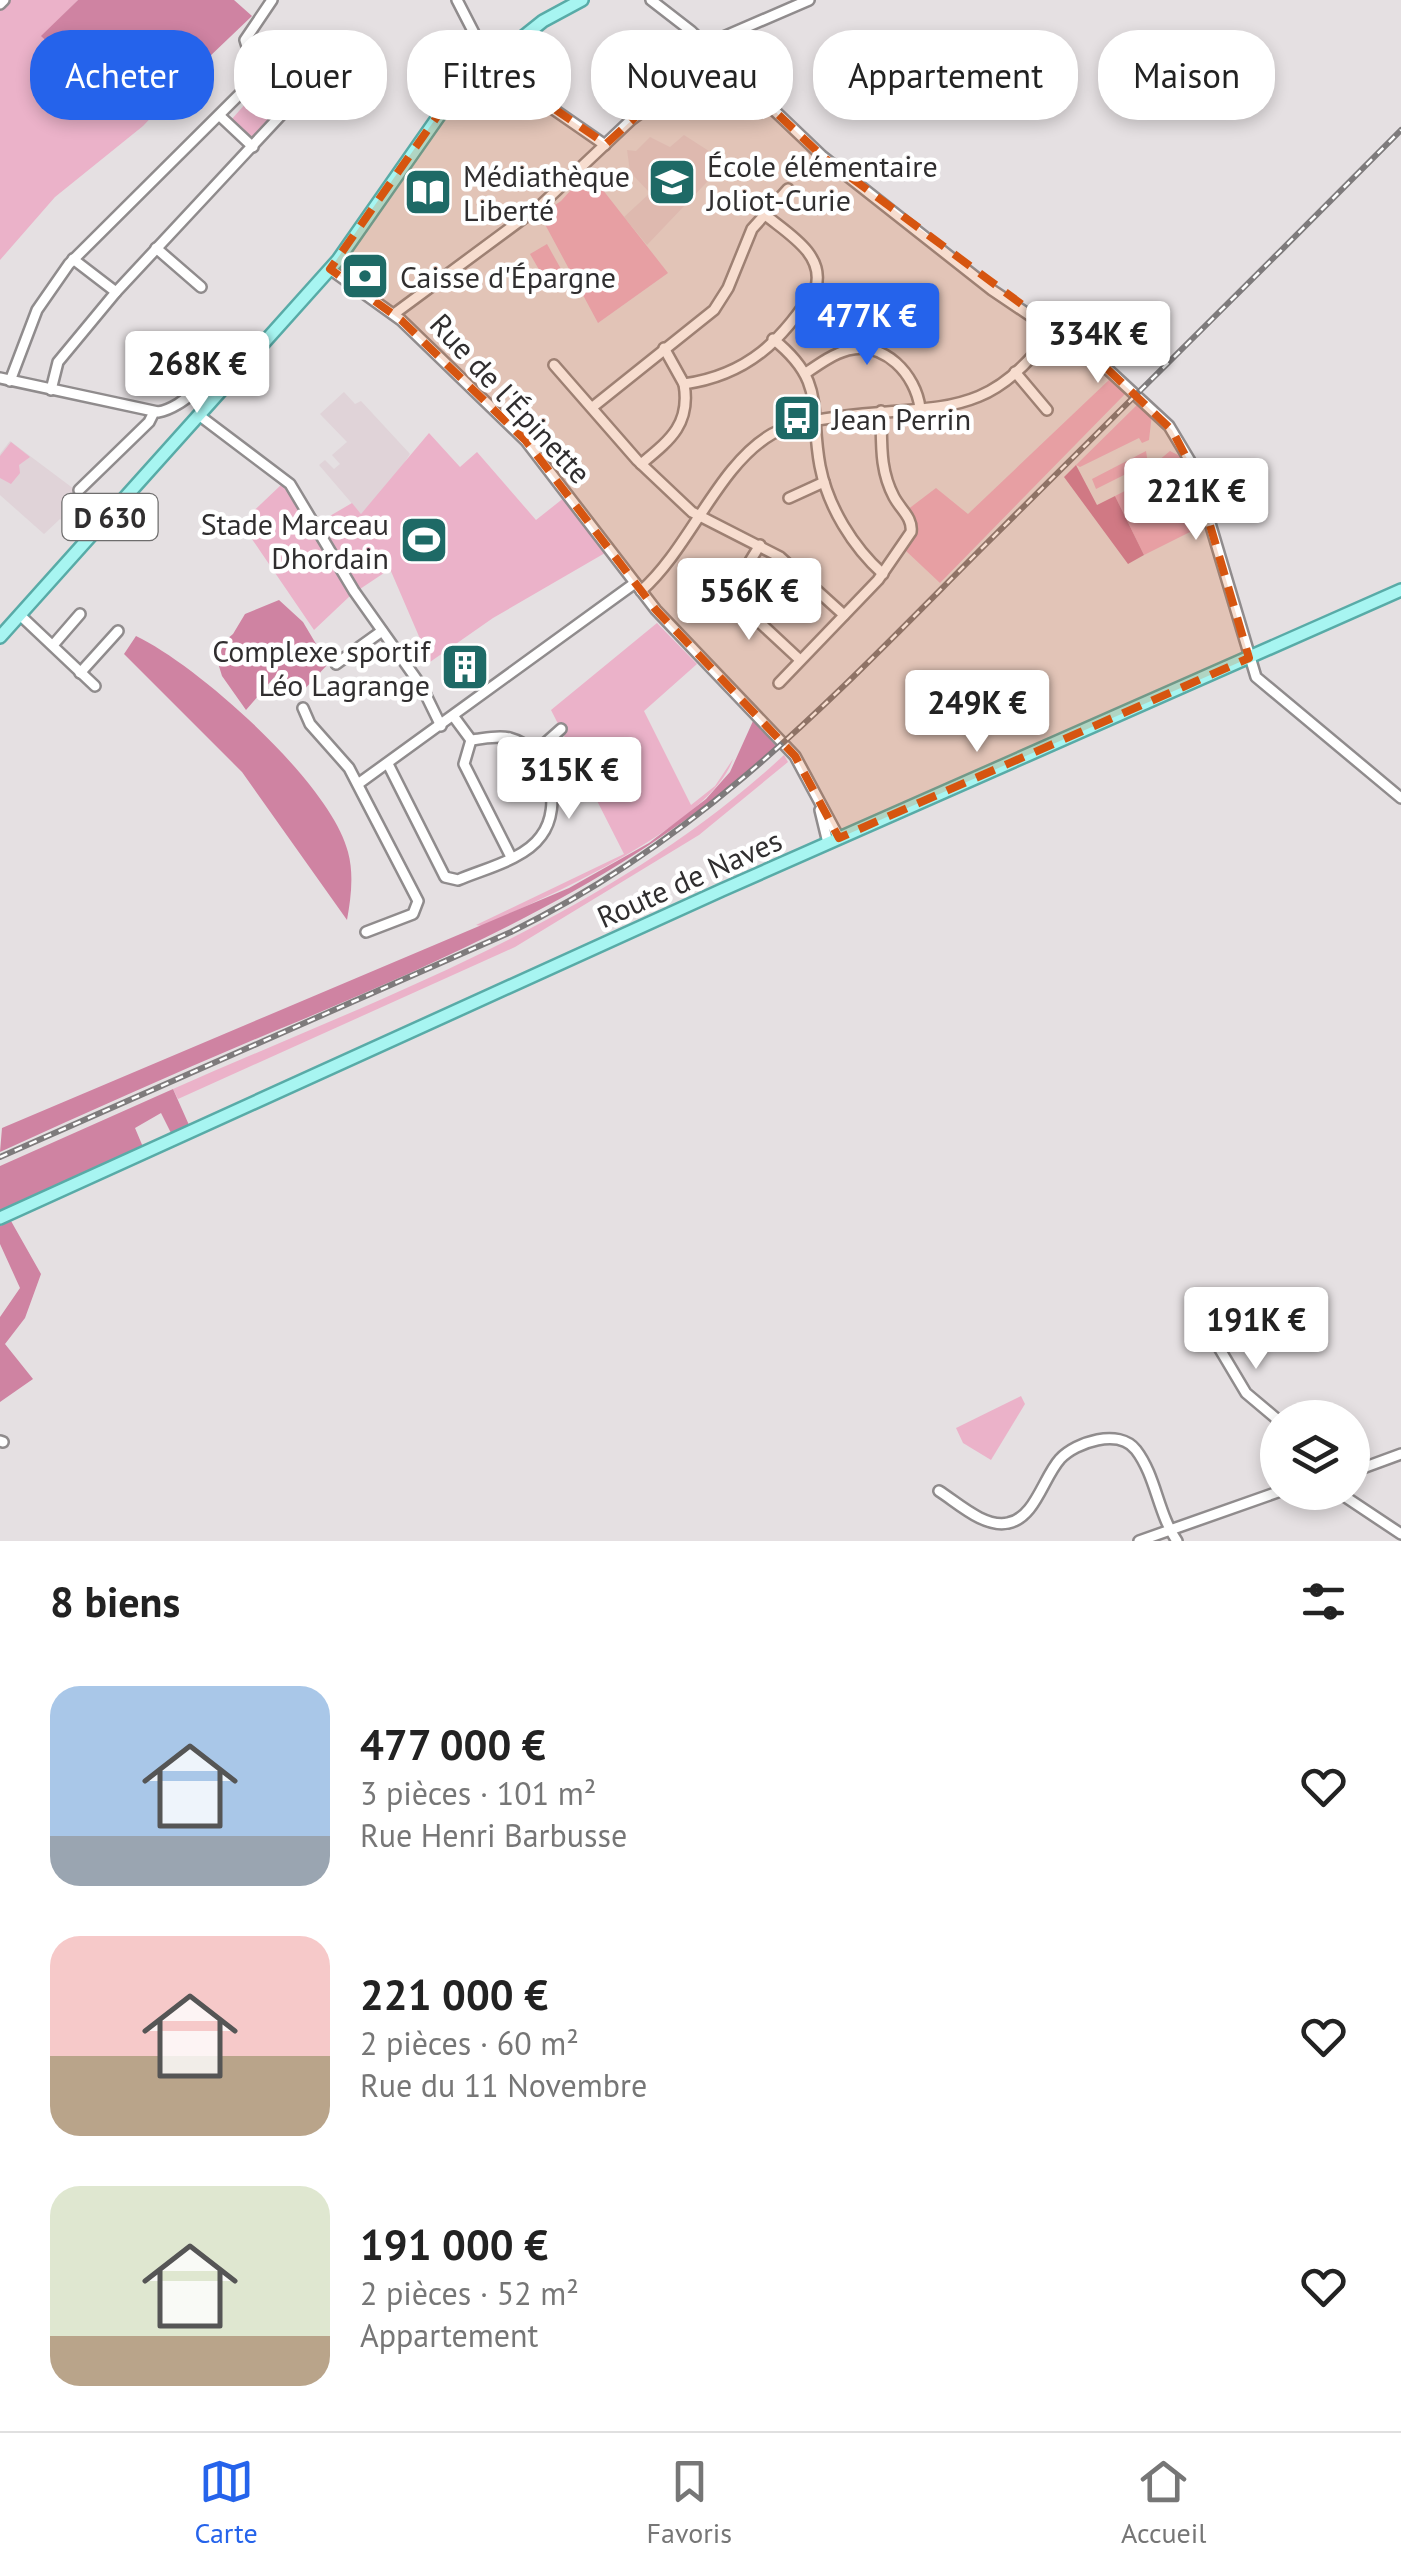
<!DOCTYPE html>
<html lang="fr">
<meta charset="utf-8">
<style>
:root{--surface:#fff;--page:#f2f2f2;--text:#222;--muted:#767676;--line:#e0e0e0;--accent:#2563eb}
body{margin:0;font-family:"PT Sans",sans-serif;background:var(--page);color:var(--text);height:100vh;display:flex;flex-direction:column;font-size:38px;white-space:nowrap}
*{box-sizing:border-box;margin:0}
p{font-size:32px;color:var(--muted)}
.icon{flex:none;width:55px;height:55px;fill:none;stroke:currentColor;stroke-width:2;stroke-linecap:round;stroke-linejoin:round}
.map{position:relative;height:1541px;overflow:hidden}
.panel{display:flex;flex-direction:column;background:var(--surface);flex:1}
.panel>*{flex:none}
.top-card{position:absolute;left:30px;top:30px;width:1342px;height:90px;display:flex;gap:20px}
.controls{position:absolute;left:1260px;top:1400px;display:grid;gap:20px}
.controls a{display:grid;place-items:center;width:110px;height:110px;border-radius:50%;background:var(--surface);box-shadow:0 5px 15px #0003;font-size:50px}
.price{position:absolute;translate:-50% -85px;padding:0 22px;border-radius:10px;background:#fff;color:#222;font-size:32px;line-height:65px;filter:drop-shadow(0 2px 5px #0008)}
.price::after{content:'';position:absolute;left:50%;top:60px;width:30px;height:22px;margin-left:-15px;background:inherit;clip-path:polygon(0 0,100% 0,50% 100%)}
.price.selected{background:var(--accent);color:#fff}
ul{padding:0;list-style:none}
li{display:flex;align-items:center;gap:30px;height:250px;padding:0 50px}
li span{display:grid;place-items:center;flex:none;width:280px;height:200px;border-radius:30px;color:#555}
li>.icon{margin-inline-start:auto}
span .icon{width:120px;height:120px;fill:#fffc;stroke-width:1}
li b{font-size:42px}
h2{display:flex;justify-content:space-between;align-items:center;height:120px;padding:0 50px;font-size:42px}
.chip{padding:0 35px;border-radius:40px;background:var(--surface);box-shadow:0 5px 15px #0003;font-size:35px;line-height:90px}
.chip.selected{background:var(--accent);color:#fff}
.dock{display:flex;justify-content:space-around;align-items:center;height:140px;border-top:2px solid var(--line);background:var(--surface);font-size:28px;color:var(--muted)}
.dock a{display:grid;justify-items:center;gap:5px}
.dock .selected{color:var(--accent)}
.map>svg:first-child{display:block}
.built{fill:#e0d3d8}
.green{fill:#ebb2c9}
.forest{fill:#cf83a2}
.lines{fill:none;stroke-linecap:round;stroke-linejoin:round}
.minor-casing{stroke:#908c8d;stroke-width:14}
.major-casing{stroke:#58aba7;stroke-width:16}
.minor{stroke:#fff;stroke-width:9}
.major{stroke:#a7f5f1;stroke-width:11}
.rail-casing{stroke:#7e7b7c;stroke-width:6}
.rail{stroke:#fff;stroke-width:2.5;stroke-dasharray:8;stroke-linecap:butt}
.marked{fill:#d65510;fill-opacity:0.2;stroke:#d65510;stroke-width:8;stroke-dasharray:20 12;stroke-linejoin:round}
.labels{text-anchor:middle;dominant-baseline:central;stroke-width:9;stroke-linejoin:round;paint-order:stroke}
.shield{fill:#fff;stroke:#6e6d6d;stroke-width:2.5}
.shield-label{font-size:28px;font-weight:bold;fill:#302e2f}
.poi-label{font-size:30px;fill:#302e2f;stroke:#fff;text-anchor:start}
.street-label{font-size:30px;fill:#302e2f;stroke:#fff}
</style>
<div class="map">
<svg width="1401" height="1541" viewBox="0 0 1401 1541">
<rect width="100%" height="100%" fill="#e5e0e2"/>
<g class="built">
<polygon points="684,135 726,162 647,245 624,217 650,193 630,172 627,150 636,151 650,137 670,147"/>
<polygon points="344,392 355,404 361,401 410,454 389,486 361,514 319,465 325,460 334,469 340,464 332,455 347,442 320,414"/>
<polygon points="10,441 82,495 70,509 90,527 81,537 60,519 44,534 0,495 0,454"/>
</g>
<g class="green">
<polygon points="10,0 78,0 42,36 115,104 167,68 184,83 143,126 55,197 0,260 0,9"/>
<polygon points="255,93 277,114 250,141 231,120"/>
<polygon points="588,171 668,273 598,323 540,215 561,201"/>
<polygon points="547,244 566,278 549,287 530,254"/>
<polygon points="1110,379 1126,393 940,583 905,550 917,528 907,510 936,488 968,514"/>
<polygon points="1139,403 1152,414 1149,440 1142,443 1139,438 1080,467 1076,465"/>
<polygon points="429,433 460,467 477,452 536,520 565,497 605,553 493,618 430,662 390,569 351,595 314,630 241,523 282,484 311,527 352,503 361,514"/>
<polygon points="11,442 30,457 19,465 20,473 11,484 0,478 0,456"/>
<polygon points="1146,451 1148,463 1096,489 1092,479"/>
<polygon points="1170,451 1184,458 1204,525 1144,555 1115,496 1158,474 1158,461"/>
<path d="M 657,623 L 697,664 L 644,711 L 691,805 L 715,786 L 733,759 C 710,826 545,898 482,926 L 476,925 L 624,854 L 551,710 Z"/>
<path d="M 784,755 L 788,762 L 699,835 L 515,947 L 178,1099 L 173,1089 C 386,995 611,916 784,755 Z"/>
<polygon points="1021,1396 1025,1404 991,1460 963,1443 956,1428"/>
</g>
<g class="forest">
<polygon points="78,0 234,0 252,16 207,59 194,48 182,62 194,73 184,83 167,68 114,105 41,36"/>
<polygon points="1076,465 1097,505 1115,496 1144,555 1128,564 1064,477"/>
<polygon points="279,600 303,622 328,664 300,694 277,674 246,710 222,676 214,650 233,634 245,614"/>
<path d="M 136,636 C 199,666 331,784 348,852 C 354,874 351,898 347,920 L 242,772 L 124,654 Z"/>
<path d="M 753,721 L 777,747 C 633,875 475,947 299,1021 C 199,1062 99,1107 0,1152 L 2,1128 L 569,888 L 649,843 L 706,799 L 730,772 Z"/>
<polygon points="173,1089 189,1125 171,1133 161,1113 135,1128 143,1147 0,1212 0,1166"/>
<polygon points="11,1221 41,1274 25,1318 5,1344 33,1379 0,1402 0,1317 20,1288 0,1244 0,1226"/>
</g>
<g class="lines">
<g class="minor-casing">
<g id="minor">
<polyline points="457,0 491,66 605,145"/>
<polyline points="651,0 691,31 822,156 992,290 1102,364 1169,426 1193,466 1256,677 1401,798"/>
<polyline points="0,4 4,0"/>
<polyline points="705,45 809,0"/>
<polyline points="220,116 253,147"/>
<polyline points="156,248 201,287"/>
<polyline points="73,259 116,292 281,115"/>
<polyline points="330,269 401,320 526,441 656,610 795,756 839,838"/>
<polyline points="394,314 540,206 632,119 672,90 709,49"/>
<path d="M 773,339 C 827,382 809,408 820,466 C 828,507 853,547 883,574"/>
<polyline points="664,348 684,384"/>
<polyline points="554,365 637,460 692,512 780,557 844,615"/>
<polyline points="1015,372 1047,410"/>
<path d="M 806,373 C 819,364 833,354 848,350 C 884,340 916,375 920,408"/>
<path d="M 0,378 L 158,412 C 188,407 210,369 239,370"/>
<polyline points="10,381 37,310 69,264 251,83 254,69 245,40 272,0"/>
<polyline points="51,390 58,362 116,292"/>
<polyline points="594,406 714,310 728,288 752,229 788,189"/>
<polyline points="200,416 290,484 354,591 422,687 441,726"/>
<path d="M 641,464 C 670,440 691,424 684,384 C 748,375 783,340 816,287 C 825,253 785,232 763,213"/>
<polyline points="79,490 149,422 154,412"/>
<polyline points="789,498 824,482"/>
<path d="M 641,591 C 690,548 718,465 772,434 C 792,423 816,420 838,417 C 936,403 988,423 1052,331"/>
<polyline points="728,593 800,660"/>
<polyline points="709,610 736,584 760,545"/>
<polyline points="21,616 95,686"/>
<polyline points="54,644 80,614"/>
<polyline points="336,664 382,631"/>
<polyline points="80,673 118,631"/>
<path d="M 779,683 L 878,580 L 911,532 C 913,518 901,510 894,497 C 879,469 882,442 881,411"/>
<polyline points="303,708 310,724 349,768 418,901 413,914 366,932"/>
<polyline points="454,717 471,740"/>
<polyline points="471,740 464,764 511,857"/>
<polyline points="534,753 561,729"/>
<path d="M 388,764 L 445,877 L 458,880 C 483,869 524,860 541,836 C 564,806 549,748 510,738 C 497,735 483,739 471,740"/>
<polyline points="358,784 635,583"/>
<polyline points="820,810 828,843"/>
<polyline points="1215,1341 1246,1393 1278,1420"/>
<polyline points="0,1441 3,1442"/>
<polyline points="1352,1472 1401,1454"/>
<path d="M 939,1491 C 958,1503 984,1528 1008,1523 C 1035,1518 1043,1478 1060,1459 C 1076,1442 1119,1428 1136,1450 C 1156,1476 1158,1514 1177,1541"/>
<polyline points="1338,1492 1401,1534"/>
<polyline points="1139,1541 1278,1492"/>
</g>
</g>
<g class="major-casing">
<g id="major">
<polyline points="0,637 338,260 457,90 543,21 582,0"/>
<polyline points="0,1218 722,890 1401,590"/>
</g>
</g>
<use href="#minor" class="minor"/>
<use href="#major" class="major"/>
<g class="rail-casing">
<path id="rail" d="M 0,1157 L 511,932 C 708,835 836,694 988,542 C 1126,405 1264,268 1401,130"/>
</g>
<use href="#rail" class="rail"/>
</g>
<path class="marked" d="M 709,49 L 822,156 L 1102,364 L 1172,430 L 1195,474 L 1249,658 L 839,838 L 795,756 L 656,610 L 526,441 L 401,320 L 330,269 L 448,101 L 487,63 L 606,144 Z"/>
<defs>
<g id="school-square" transform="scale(2.5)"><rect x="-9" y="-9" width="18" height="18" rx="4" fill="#1e6a66" stroke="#fff"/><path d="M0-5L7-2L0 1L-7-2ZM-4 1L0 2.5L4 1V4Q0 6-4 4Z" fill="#fff"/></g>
<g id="library-square" transform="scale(2.5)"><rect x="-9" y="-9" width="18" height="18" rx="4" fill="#1e6a66" stroke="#fff"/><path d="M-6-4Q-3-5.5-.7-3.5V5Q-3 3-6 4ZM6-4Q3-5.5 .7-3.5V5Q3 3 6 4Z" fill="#fff"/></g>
<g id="bank-square" transform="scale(2.5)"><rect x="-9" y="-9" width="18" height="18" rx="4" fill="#1e6a66" stroke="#fff"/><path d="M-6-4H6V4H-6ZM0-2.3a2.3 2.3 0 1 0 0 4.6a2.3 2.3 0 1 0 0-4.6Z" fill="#fff"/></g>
<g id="bus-square" transform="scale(2.5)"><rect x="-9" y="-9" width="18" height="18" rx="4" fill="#1e6a66" stroke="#fff"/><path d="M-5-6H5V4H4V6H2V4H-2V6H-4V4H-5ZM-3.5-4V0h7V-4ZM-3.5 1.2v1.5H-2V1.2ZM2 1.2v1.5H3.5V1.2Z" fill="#fff"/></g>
<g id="stadium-square" transform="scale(2.5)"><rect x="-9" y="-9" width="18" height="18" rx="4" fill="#1e6a66" stroke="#fff"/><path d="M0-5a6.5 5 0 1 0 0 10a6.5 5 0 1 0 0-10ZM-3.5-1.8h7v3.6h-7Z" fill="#fff"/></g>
<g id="building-square" transform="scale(2.5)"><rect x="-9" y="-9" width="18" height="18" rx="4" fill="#1e6a66" stroke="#fff"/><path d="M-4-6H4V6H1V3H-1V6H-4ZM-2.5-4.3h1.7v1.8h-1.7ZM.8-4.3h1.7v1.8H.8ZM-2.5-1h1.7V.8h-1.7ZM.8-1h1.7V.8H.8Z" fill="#fff"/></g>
</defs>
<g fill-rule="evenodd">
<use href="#school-square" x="672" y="182"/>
<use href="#library-square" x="428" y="192"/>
<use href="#bank-square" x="365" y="276"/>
<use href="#bus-square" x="797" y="418"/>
<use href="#stadium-square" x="424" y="540"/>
<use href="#building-square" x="465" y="667"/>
</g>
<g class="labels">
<rect class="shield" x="62.5" y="494" width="95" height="46" rx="8"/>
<g class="shield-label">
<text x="110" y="517">D 630</text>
</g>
<g class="poi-label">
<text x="707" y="165">École élémentaire<tspan x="707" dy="34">Joliot-Curie</tspan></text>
<text x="463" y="175">Médiathèque<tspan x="463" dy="34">Liberté</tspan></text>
<text x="400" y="276">Caisse d'Épargne</text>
<text x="832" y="418">Jean Perrin</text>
<text x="389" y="523" text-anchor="end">Stade Marceau<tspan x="389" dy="34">Dhordain</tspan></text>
<text x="430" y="650" text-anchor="end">Complexe sportif<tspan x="430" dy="34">Léo Lagrange</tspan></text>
</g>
<g class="street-label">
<text transform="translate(511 398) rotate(47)">Rue de l'Épinette</text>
<text transform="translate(689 878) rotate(-24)">Route de Naves</text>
</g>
</g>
</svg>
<div class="controls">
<a><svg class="icon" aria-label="layers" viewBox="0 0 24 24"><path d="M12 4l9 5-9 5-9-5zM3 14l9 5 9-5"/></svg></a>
</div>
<b class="price selected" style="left:867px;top:368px">477K €</b>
<b class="price" style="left:1098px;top:386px">334K €</b>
<b class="price" style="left:197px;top:416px">268K €</b>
<b class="price" style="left:1196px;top:543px">221K €</b>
<b class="price" style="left:749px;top:643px">556K €</b>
<b class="price" style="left:977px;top:755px">249K €</b>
<b class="price" style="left:569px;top:822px">315K €</b>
<b class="price" style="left:1256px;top:1372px">191K €</b>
<div class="top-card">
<a class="chip selected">Acheter</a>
<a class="chip">Louer</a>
<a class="chip">Filtres</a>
<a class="chip">Nouveau</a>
<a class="chip">Appartement</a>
<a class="chip">Maison</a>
</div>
</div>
<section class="panel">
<h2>8 biens<svg class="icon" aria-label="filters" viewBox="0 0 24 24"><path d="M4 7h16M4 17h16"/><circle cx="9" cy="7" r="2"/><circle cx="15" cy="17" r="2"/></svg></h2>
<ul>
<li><span style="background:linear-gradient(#a9c7e8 75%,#9aa5b1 0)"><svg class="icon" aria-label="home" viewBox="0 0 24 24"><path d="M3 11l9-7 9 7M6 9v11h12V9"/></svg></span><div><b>477 000 €</b><p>3 pièces · 101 m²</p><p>Rue Henri Barbusse</p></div><svg class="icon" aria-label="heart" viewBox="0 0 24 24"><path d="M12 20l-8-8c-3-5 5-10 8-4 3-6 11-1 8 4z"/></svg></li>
<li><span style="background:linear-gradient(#f6c9c9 60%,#b9a48a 0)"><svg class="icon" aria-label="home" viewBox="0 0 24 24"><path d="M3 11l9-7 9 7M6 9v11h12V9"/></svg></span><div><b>221 000 €</b><p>2 pièces · 60 m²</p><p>Rue du 11 Novembre</p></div><svg class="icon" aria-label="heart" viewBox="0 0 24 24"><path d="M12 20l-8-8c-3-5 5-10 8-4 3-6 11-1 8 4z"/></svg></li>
<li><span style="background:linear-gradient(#dfe7d0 75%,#b9a48a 0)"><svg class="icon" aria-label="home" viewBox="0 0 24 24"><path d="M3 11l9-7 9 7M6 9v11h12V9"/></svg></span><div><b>191 000 €</b><p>2 pièces · 52 m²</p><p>Appartement</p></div><svg class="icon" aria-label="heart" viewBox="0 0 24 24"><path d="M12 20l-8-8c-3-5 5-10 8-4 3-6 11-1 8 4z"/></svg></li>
</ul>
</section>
<nav class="dock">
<a class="selected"><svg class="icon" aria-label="map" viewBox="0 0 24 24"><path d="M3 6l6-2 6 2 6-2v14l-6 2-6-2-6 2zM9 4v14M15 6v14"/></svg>Carte</a>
<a><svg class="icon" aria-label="saved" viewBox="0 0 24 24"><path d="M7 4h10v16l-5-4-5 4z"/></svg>Favoris</a>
<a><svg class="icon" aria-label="home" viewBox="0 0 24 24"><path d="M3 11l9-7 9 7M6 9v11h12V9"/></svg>Accueil</a>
</nav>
